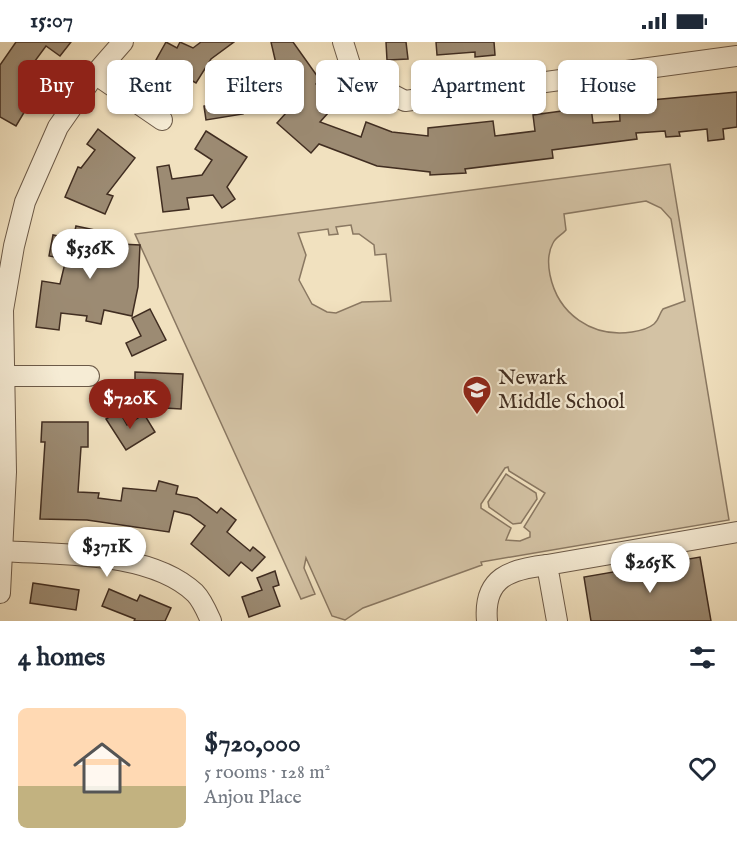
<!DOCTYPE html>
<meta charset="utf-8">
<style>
:root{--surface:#fff;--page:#f2f2f3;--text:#1f2937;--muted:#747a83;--line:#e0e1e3;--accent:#8f2418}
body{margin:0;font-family:"IM FELL English",serif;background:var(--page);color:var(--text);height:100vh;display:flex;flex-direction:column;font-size:22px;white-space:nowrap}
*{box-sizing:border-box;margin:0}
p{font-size:20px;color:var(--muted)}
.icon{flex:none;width:33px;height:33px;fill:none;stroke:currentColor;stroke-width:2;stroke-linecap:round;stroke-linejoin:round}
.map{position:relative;height:579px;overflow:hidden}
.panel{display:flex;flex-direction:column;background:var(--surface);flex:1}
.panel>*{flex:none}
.hud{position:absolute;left:18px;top:18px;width:702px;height:54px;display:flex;gap:12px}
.price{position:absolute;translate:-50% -51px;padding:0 14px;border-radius:21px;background:#fff;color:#222;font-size:20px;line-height:39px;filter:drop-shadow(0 2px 3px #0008)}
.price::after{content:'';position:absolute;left:50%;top:36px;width:18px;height:14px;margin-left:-9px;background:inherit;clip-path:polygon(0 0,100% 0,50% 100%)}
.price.on{background:var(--accent);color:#fff}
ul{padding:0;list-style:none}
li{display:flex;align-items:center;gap:18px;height:150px;padding:0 18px}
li+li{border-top:2px solid var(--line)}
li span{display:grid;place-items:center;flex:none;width:168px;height:120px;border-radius:9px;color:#555}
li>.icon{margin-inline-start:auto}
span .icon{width:72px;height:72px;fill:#fffc;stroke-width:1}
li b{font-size:26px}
h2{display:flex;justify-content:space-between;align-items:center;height:72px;padding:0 18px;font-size:26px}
.tag{padding:0 21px;border-radius:9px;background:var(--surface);box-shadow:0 2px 4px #0004;font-size:21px;line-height:54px}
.tag.on{background:var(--accent);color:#fff}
.status{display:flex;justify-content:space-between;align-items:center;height:42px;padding:0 30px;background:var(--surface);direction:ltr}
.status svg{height:16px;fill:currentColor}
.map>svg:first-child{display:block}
.green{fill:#d3c2a4;stroke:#8a7862;stroke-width:1.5;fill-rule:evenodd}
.building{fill:#9c8b73;stroke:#402d21;stroke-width:1.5}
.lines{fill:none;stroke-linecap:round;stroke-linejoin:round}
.minor-casing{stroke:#6c5a48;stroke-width:22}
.minor{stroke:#f6ecd5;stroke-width:20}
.labels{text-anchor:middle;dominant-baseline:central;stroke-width:4.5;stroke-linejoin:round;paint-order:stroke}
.poi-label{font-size:21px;fill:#402d21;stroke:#f6ecd5;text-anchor:start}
</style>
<div class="status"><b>15:07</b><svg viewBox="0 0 49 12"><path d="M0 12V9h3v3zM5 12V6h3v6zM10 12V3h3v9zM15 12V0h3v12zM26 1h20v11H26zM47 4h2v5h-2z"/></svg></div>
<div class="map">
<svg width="737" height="579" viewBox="0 0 737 579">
<rect width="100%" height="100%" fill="#f1e1bf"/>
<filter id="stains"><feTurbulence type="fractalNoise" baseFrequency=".00333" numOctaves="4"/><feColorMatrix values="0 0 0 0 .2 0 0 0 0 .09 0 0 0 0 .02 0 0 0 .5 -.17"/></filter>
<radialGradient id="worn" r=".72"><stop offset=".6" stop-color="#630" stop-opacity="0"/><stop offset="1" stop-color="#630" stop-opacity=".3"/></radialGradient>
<g class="green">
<path d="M 670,122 L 729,478 L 481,520 L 482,523 L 363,566 L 345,578 L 332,574 L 306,516 L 304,526 L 315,552 L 301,557 L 135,192 ZM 646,159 L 661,166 L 671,177 L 685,259 L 663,267 C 659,272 659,278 654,282 C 648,287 639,289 632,290 C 592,296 558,272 550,233 C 548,223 548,210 553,201 C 556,195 562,193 566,188 L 564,172 ZM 351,183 L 353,192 L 359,192 L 374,203 L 375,213 L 386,212 L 391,259 L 362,260 L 336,271 L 327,270 L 312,262 L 299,238 L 306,213 L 298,191 L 328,187 L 329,193 L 338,192 L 336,185 ZM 508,425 L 509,429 L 545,451 L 524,485 L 530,490 L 530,495 L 520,499 L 506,498 L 511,486 L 481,466 L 481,462 L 505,426 Z"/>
<polygon points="506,432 536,451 537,457 521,481 513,482 489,465 488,460"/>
</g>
<g class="building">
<polygon points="16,0 71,0 60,14 46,4 26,31 41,42 16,84 0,75 0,23"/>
<polygon points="166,0 177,6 180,0 193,6 201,0 234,0 211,17 196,41 156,18"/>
<polygon points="271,0 293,0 320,38 316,42 337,61 320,80 361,95 366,80 392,90 428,94 428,86 493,79 495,94 535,89 533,73 591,65 593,81 620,79 619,61 737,50 737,85 723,87 724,97 708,99 707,87 679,90 680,94 666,95 665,89 636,91 637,97 552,108 553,116 465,127 466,131 430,133 430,130 377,124 319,102 311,111 277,81 286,71 269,47 276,42 269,32 277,26"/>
<polygon points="386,0 406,0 408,17 387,18"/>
<polygon points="436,0 494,0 495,13 475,15 475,10 437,13"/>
<polygon points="237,37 243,72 206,78 204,64 228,60 217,54 215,41"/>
<polygon points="98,87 135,116 107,152 113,154 105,172 65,155 78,125 81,126 95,108 87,102"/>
<polygon points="206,89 247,115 227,145 235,157 222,166 213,153 187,156 189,167 163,170 157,125 169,123 172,137 202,133 212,118 195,107"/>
<polygon points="76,184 100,189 98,201 140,203 138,245 132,274 104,268 101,282 86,279 87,274 61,271 59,288 36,285 42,239 60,242 66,217 49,214 53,193 73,197"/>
<polygon points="150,267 166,298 132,314 126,301 141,294 132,276"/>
<polygon points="135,330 183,332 181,367 148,365 149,344 135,343"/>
<polygon points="119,369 127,383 144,372 155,390 126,408 106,377"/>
<polygon points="42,380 88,380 88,405 81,405 78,450 99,451 98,456 121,459 123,446 156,449 159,439 178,444 176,452 197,456 217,471 221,466 236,478 227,490 250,509 253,505 265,515 252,529 241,520 229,534 191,502 205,484 190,473 174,469 169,490 87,478 40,477 45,400 41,400"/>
<polygon points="700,515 711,579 591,579 584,535"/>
<polygon points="275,529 279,543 273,545 280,564 249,575 242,555 262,548 257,536"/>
<polygon points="33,541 79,548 76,568 30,561"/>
<polygon points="109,547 137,559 140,553 171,566 165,579 134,579 135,577 102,564"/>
</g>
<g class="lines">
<g class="minor-casing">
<g id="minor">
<polyline points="343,0 353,32 405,59 737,14"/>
<polyline points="95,32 162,78"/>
<polyline points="4,334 89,334"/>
<path d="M 2,509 C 61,513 151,509 195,551 C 202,558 207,570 211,579"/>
<polyline points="0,551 6,430 3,268 14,204 25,160 58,85 95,32 123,0"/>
<path d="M 487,579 C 483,535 511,527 547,523"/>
<polyline points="557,579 547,523 737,490"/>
</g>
</g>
<use href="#minor" class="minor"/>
</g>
<defs>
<g id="school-pin" transform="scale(1.5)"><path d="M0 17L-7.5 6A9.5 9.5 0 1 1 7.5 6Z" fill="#8f2418" stroke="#f6ecd5"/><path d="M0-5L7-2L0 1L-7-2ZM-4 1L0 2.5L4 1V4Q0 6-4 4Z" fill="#fff"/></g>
</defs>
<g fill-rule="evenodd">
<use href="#school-pin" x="477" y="348"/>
</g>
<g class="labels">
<g class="poi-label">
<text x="498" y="336">Newark<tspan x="498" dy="24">Middle School</tspan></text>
</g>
</g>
<rect width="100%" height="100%" filter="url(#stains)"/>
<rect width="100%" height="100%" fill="url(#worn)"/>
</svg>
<b class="price" style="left:90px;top:238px">$536K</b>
<b class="price on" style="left:130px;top:388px">$720K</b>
<b class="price" style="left:107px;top:536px">$371K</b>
<b class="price" style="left:650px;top:552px">$265K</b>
<div class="hud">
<a class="tag on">Buy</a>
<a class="tag">Rent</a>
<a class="tag">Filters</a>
<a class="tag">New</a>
<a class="tag">Apartment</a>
<a class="tag">House</a>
</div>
</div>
<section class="panel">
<h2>4 homes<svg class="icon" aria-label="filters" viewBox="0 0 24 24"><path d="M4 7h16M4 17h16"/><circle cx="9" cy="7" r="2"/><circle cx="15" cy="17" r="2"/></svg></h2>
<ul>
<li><span style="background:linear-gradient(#ffd9b3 65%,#c2b280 0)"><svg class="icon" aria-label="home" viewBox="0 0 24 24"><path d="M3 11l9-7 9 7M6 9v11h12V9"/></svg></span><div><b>$720,000</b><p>5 rooms · 128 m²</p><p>Anjou Place</p></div><svg class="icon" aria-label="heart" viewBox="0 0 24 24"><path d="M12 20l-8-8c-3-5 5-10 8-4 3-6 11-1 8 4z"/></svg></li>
</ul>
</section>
